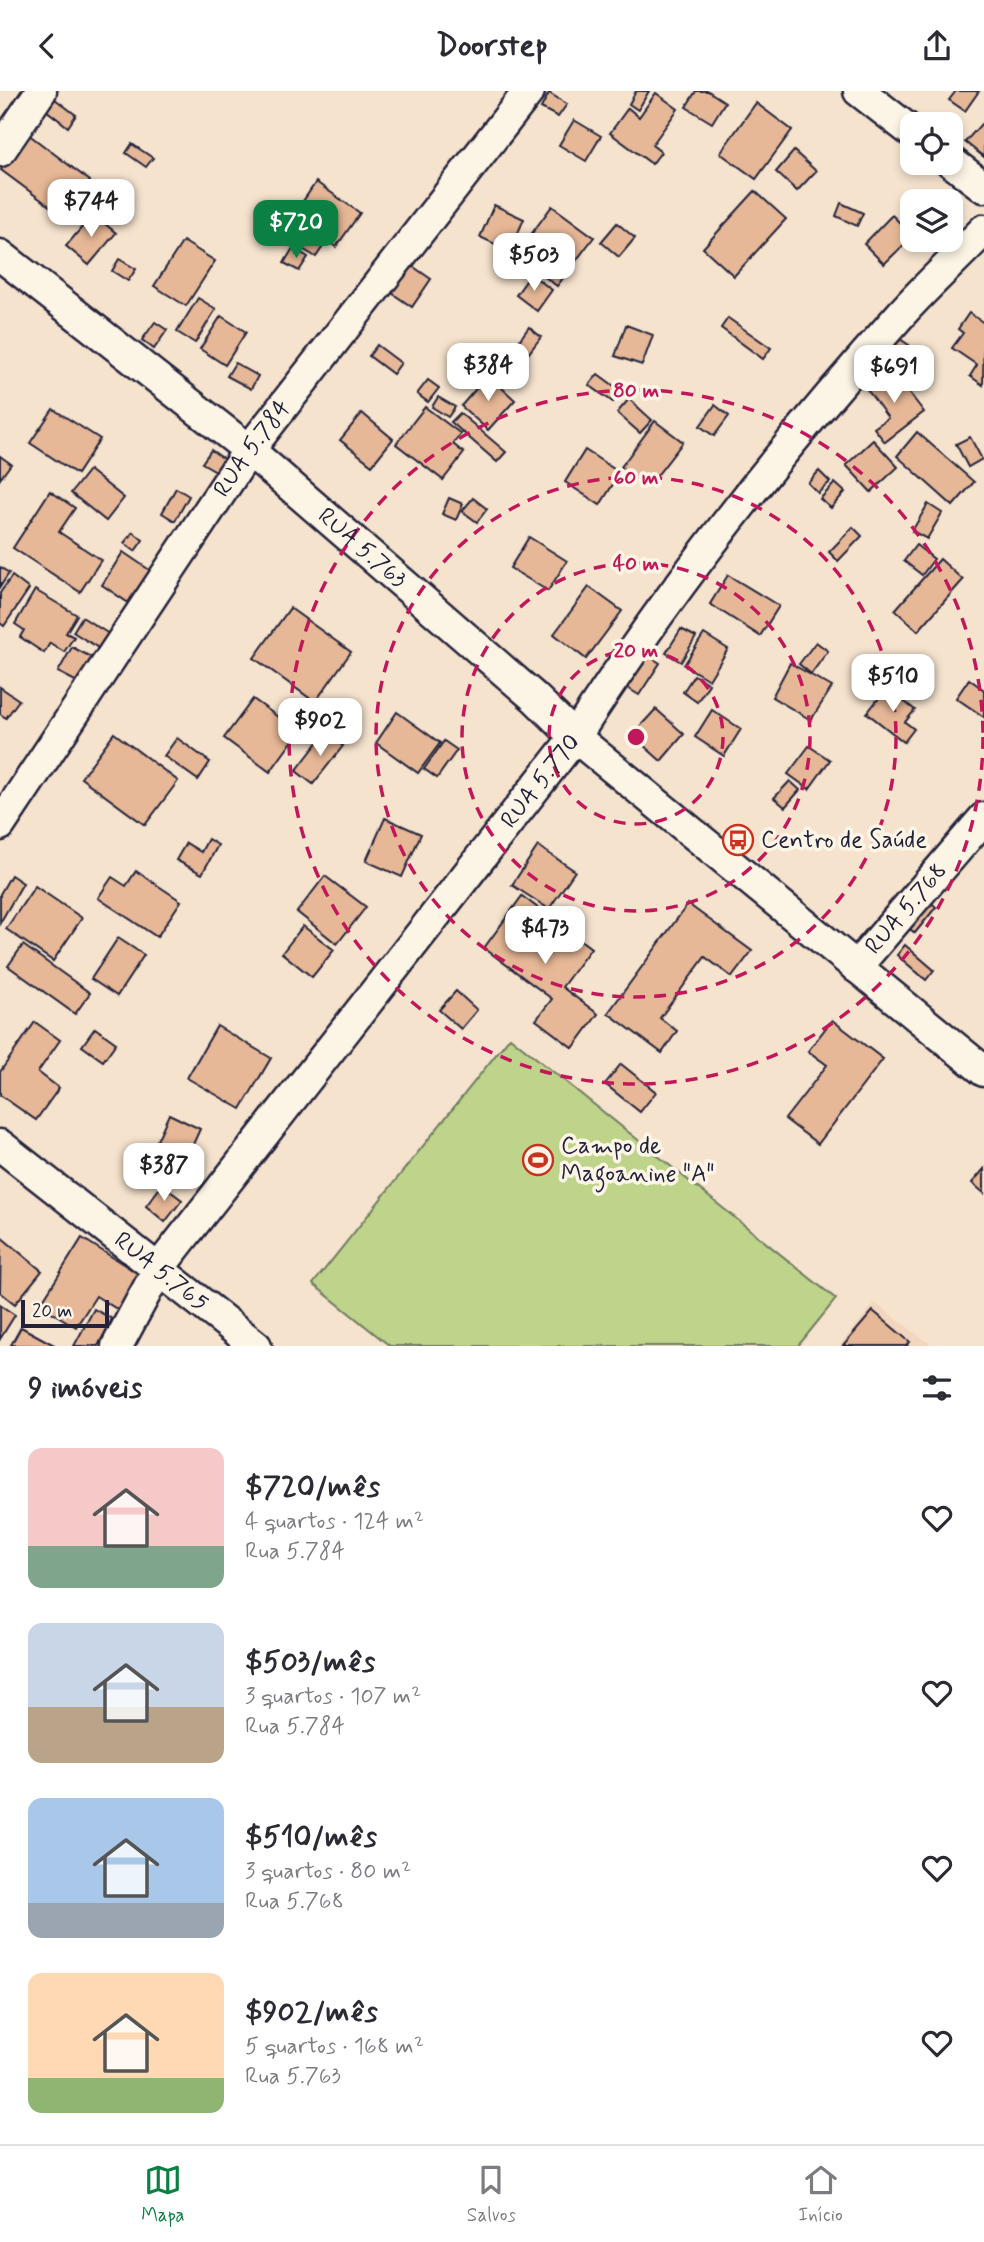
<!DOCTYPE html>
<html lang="pt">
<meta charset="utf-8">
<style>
:root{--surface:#fff;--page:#f7f7f7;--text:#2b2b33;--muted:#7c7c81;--line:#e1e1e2;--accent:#0b8043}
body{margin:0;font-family:Mynerve,sans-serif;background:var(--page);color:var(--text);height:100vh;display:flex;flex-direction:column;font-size:26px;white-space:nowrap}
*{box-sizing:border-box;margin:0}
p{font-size:23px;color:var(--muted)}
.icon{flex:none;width:38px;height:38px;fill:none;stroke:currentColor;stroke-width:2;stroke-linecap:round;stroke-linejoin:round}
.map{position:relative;height:1255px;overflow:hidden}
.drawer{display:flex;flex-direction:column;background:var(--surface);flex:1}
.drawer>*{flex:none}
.buttons{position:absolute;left:900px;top:21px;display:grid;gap:14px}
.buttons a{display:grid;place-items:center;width:63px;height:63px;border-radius:14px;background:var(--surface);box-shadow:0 4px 10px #0003;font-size:35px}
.scale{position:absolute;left:21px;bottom:18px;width:88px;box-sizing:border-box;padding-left:7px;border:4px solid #22223b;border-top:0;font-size:19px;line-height:24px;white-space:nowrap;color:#22223b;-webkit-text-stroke:5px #fcf5e5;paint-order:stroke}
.price{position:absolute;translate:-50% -60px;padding:0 16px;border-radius:14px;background:#fff;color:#222;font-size:23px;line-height:46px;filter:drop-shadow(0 2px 4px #0008)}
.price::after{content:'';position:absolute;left:50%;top:42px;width:21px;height:16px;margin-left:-10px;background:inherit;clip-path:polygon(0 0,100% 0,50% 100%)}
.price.selected{background:var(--accent);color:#fff}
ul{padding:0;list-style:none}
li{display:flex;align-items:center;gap:21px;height:175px;padding:0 28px}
li span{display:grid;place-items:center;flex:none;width:196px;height:140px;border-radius:14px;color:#555}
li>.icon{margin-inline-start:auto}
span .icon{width:84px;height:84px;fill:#fffc;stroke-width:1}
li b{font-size:30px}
h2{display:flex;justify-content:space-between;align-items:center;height:84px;padding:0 28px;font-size:30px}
header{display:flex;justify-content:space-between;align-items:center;height:91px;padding:0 28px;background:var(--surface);font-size:32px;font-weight:800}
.dock{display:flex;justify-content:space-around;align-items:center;height:98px;border-top:2px solid var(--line);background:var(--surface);font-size:19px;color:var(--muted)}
.dock a{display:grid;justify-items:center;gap:4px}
.dock .selected{color:var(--accent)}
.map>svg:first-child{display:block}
.built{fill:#f2d6be}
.green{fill:#bdd48a;stroke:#707b62;stroke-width:2}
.building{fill:#e7b897;stroke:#22223b;stroke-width:2}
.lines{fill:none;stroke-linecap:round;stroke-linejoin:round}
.minor-casing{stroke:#22223b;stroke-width:35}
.minor{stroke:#fcf5e5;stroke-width:30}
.ring{fill:none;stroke:#c2185b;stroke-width:3.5;stroke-dasharray:12 9}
.labels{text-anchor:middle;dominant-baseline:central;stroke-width:7;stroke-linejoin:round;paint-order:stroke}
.street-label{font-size:24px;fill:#22223b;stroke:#fcf5e5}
.poi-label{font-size:24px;fill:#22223b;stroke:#fcf5e5;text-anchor:start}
.centre{fill:#c2185b;stroke:#fcf5e5;stroke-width:3.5}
.ring-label{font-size:21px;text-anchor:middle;font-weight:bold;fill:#c2185b;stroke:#fcf5e5;stroke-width:7;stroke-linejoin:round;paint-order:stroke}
</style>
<header><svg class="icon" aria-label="back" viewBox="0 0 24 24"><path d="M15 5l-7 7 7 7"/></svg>Doorstep<svg class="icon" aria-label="share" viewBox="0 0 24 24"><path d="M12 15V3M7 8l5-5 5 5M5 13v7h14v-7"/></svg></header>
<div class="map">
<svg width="984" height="1255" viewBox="0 0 984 1255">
<rect width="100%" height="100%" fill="#f6e3ce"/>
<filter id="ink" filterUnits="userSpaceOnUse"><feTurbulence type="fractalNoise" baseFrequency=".0143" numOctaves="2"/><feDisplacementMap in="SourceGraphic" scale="14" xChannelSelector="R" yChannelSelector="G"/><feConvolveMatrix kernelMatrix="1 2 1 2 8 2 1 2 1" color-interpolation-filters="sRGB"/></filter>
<g filter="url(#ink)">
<polygon class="built" points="875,1212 933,1255 839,1255"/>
<polygon class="green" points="510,946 836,1208 798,1255 390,1255 313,1193"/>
<g class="building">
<polygon points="636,0 649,0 638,19 629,13"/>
<polygon points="696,0 708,0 725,11 712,32 686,16"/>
<polygon points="956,0 979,0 965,20 949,9"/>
<polygon points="549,2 567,13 558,26 541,17"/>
<polygon points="656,2 678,18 652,54 661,61 652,73 610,42 628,17 639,26"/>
<polygon points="55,8 76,24 68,36 46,19"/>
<polygon points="756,12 792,39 756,88 720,62"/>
<polygon points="574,29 601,45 586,70 559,54"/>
<polygon points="981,33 984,35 984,66 965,51"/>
<polygon points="28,43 90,90 63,125 1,79"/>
<polygon points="132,53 153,67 146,76 126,62"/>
<polygon points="794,60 816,80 797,100 776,81"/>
<polygon points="316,91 360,122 336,156 293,125"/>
<polygon points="755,100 786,128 734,185 703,157"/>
<polygon points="841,112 863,122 857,135 836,125"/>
<polygon points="494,114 524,128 510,160 480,146"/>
<polygon points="552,115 594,146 557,195 516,164"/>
<polygon points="270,122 283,129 277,140 264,133"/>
<polygon points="93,123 116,142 89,174 66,155"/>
<polygon points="892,124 912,144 912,146 884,173 864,153"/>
<polygon points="286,132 324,154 316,166 279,144"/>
<polygon points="617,132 635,147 619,166 601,151"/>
<polygon points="183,150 215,170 186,215 154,195"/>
<polygon points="293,157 308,166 299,180 284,172"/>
<polygon points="119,168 136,178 128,190 112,180"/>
<polygon points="408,172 431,188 412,216 389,200"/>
<polygon points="531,183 552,199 537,220 516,204"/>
<polygon points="198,207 216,218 195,252 177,241"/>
<polygon points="969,222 984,232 983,294 970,285 977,274 952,257 963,242 958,238"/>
<polygon points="221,225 246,241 225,274 200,258"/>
<polygon points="728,227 771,257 763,268 721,237"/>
<polygon points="155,231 167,239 154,258 142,249"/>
<polygon points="626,234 653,244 642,274 615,265"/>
<polygon points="529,236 541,246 525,267 513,258"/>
<polygon points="897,246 909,254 899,269 887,261"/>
<polygon points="377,254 401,272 393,283 369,265"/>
<polygon points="235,272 258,285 251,298 227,285"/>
<polygon points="891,278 924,321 885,351 874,337 888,327 866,297"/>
<polygon points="598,283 621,300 613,311 589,294"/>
<polygon points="488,284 515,309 488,339 461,315"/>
<polygon points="428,289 439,297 428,311 417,303"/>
<polygon points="438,306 455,316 448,326 432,316"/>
<polygon points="629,308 652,329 640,342 617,322"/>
<polygon points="715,314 729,325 714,345 700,335"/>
<polygon points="425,316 461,343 453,353 464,362 443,389 396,353"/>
<polygon points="53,318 100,348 77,383 30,352"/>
<polygon points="362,322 393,348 372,374 340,349"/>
<polygon points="460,322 506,361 497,371 451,331"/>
<polygon points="655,330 683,351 648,396 621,376"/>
<polygon points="917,341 974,391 953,415 897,365"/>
<polygon points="970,346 982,368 968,376 956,353"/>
<polygon points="873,349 898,376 871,401 846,374"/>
<polygon points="211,359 224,368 216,380 202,372"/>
<polygon points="585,359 620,382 600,414 565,391"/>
<polygon points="0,365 11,373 0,388"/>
<polygon points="89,379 124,407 106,430 71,402"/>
<polygon points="819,380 830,391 818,402 808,392"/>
<polygon points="835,392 845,401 831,417 820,408"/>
<polygon points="176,397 189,405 175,430 162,422"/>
<polygon points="50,400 75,417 59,441 101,469 80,501 13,457"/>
<polygon points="449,407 463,413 456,429 442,423"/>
<polygon points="473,407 487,418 477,431 462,420"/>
<polygon points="928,413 942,422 927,448 912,440"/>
<polygon points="853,436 862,445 838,470 829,461"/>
<polygon points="133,441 143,449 135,460 124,452"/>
<polygon points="529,446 567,470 548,500 510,477"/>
<polygon points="916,454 934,468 922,484 904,470"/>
<polygon points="123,461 151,480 130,513 102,494"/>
<polygon points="940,468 963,489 918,540 895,519"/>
<polygon points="0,476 9,482 0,496"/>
<polygon points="728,484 779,515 760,545 710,513"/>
<polygon points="12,485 29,498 4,535 0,532 0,502"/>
<polygon points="589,496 622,520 586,568 554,543"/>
<polygon points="35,499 77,524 66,542 74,546 64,561 50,552 44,562 20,546 24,539 15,533"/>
<polygon points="290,517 351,561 315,611 254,567"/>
<polygon points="82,526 109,543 100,558 73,541"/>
<polygon points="681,538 696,546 681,571 666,562"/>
<polygon points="704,543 728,558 709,589 684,574"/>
<polygon points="816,551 828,560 811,583 799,573"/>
<polygon points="72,556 93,567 79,592 58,581"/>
<polygon points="647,564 660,572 639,604 626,596"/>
<polygon points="790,572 832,596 811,629 772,606"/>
<polygon points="694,584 709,593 697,611 683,601"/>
<polygon points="969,588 984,599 984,626 956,607"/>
<polygon points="0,596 19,609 6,627 0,623"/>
<polygon points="887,597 915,619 905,631 914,638 904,651 867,622"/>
<polygon points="253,608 299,641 270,681 224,647"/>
<polygon points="656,618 684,643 661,670 632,644"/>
<polygon points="712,619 741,638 724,665 695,646"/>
<polygon points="397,621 440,652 418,682 376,652"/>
<polygon points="326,641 343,655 313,693 296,680"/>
<polygon points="114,642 178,690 145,734 81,687"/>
<polygon points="177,647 210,671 198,689 164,665"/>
<polygon points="444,650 457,659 437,687 424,678"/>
<polygon points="809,655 830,669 809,698 788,683"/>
<polygon points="790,690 800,699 785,716 774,707"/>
<polygon points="385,727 421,743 402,786 366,770"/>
<polygon points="208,748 218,754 202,783 176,769 186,752 201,761"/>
<polygon points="538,755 575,780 549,818 512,794"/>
<polygon points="136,780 181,810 157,846 98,807 112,786 126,795"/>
<polygon points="11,784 23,792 0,832 0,803"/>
<polygon points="325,785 366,816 337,853 297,821"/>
<polygon points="35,795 82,827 53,870 6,838"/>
<polygon points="923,804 936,816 915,842 901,831"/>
<polygon points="522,805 591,857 562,896 598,923 573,957 536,929 552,908 484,857"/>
<polygon points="688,813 752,860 732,886 705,866 660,927 677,940 662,962 608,922"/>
<polygon points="303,835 334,859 312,886 282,862"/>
<polygon points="118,847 144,864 117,905 91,888"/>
<polygon points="23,854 90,902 75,923 8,875"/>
<polygon points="905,854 934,879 926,889 897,864"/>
<polygon points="456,900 477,919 461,938 439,919"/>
<polygon points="832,929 883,968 818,1053 785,1028 827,974 808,960"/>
<polygon points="35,931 60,949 38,981 59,997 36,1029 0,1004 0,981"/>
<polygon points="217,935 271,967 241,1018 187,987"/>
<polygon points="95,937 116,952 103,970 82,955"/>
<polygon points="621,973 656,1001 640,1021 605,993"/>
<polygon points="169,1023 200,1038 186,1069 155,1054"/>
<polygon points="984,1078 984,1102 972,1092"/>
<polygon points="162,1094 182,1109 165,1131 146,1115"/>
<polygon points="1,1146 42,1180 15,1213 0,1201"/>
<polygon points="82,1147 142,1185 120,1220 96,1205 76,1236 40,1214"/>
<polygon points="0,1214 15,1224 0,1248"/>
<polygon points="94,1218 112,1228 98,1255 74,1255"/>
<polygon points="873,1220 910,1251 907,1255 843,1255"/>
<polygon points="21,1236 56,1255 11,1254"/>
</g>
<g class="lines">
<g class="minor-casing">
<g id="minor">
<polyline points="859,0 912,41"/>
<polyline points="0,60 41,0"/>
<polyline points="950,70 984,96"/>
<path id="s1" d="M 0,164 L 249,359 L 534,606 L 575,646 L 984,980"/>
<path id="s2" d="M 0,734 L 249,359 L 529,0"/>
<path id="s3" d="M 856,876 L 984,727"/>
<path id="s4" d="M 0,1054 L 256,1255"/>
<path id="s5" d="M 117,1255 L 159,1177 L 575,646 C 672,495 783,355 902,222 C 928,193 957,167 984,139"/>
</g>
</g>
<use href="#minor" class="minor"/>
</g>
</g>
<g class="ring">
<circle cx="636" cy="646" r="87"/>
<circle cx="636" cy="646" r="174"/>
<circle cx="636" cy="646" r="260"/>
<circle cx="636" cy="646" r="347"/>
</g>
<defs>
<g id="bus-ring" transform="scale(1.575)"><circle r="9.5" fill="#fcf5e5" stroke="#c8321e" stroke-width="1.5"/><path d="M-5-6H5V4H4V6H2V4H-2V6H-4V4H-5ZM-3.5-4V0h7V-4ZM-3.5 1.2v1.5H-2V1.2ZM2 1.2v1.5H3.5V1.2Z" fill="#c8321e"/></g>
<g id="stadium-ring" transform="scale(1.575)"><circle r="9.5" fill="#fcf5e5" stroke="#c8321e" stroke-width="1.5"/><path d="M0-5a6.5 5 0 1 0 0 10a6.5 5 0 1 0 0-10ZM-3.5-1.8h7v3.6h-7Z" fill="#c8321e"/></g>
</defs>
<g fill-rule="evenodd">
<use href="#bus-ring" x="738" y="749"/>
<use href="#stadium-ring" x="538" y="1069"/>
</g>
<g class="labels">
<g class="street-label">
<text stroke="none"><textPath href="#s2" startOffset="453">RUA 5.784</textPath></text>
<text stroke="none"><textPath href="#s1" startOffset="466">RUA 5.763</textPath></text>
<text stroke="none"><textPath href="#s5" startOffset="707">RUA 5.770</textPath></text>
<text stroke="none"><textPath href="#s3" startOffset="77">RUA 5.768</textPath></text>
<text stroke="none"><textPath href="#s4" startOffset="205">RUA 5.765</textPath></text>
</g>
<g class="poi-label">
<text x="761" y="749">Centro de Saúde</text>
<text x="561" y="1055">Campo de<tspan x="561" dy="28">Magoanine "A"</tspan></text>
</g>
</g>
<circle cx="636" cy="646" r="10" class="centre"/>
<g class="ring-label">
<text x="636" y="306">80 m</text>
<text x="636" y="393">60 m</text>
<text x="636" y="479">40 m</text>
<text x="636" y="566">20 m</text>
</g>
</svg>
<div class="buttons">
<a><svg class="icon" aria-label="locate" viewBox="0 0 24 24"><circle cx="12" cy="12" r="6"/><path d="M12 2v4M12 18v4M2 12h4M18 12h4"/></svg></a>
<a><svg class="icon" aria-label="layers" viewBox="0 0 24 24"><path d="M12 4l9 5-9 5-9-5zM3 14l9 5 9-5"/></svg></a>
</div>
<div class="scale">20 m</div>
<b class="price" style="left:91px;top:148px">$744</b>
<b class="price selected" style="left:296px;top:169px">$720</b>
<b class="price" style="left:534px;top:202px">$503</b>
<b class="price" style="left:488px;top:312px">$384</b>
<b class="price" style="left:894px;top:314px">$691</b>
<b class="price" style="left:893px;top:623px">$510</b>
<b class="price" style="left:320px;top:667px">$902</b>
<b class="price" style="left:545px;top:875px">$473</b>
<b class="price" style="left:164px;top:1112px">$387</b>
</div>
<section class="drawer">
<h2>9 imóveis<svg class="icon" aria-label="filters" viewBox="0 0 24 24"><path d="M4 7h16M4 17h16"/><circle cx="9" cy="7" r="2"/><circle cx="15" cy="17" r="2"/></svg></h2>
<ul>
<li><span style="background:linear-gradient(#f6c9c9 70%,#7fa58c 0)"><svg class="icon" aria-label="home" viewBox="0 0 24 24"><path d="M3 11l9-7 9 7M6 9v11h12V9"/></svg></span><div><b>$720/mês</b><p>4 quartos · 124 m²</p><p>Rua 5.784</p></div><svg class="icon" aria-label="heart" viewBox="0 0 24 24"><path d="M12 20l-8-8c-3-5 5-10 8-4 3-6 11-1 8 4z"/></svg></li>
<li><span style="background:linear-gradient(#c9d6e8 60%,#b9a48a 0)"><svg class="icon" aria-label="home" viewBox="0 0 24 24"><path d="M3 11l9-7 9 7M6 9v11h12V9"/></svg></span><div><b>$503/mês</b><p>3 quartos · 107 m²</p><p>Rua 5.784</p></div><svg class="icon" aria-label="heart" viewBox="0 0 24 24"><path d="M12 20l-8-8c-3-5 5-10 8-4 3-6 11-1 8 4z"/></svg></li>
<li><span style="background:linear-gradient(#a9c7e8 75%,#9aa5b1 0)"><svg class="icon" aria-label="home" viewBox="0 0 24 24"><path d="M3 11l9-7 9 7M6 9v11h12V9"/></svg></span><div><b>$510/mês</b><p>3 quartos · 80 m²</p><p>Rua 5.768</p></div><svg class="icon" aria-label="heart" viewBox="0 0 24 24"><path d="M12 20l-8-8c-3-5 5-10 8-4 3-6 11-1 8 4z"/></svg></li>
<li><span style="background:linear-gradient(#ffd9b3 75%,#8fb573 0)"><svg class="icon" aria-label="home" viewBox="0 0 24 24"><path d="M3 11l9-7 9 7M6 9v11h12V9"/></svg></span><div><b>$902/mês</b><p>5 quartos · 168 m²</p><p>Rua 5.763</p></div><svg class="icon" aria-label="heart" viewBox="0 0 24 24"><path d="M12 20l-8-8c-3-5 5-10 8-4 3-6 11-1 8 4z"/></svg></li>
</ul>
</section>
<nav class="dock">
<a class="selected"><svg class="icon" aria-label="map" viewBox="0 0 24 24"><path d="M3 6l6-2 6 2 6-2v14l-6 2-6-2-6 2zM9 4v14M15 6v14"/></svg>Mapa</a>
<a><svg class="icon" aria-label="saved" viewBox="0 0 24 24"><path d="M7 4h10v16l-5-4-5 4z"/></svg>Salvos</a>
<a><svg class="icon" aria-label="home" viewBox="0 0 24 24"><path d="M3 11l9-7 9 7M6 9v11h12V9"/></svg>Início</a>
</nav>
